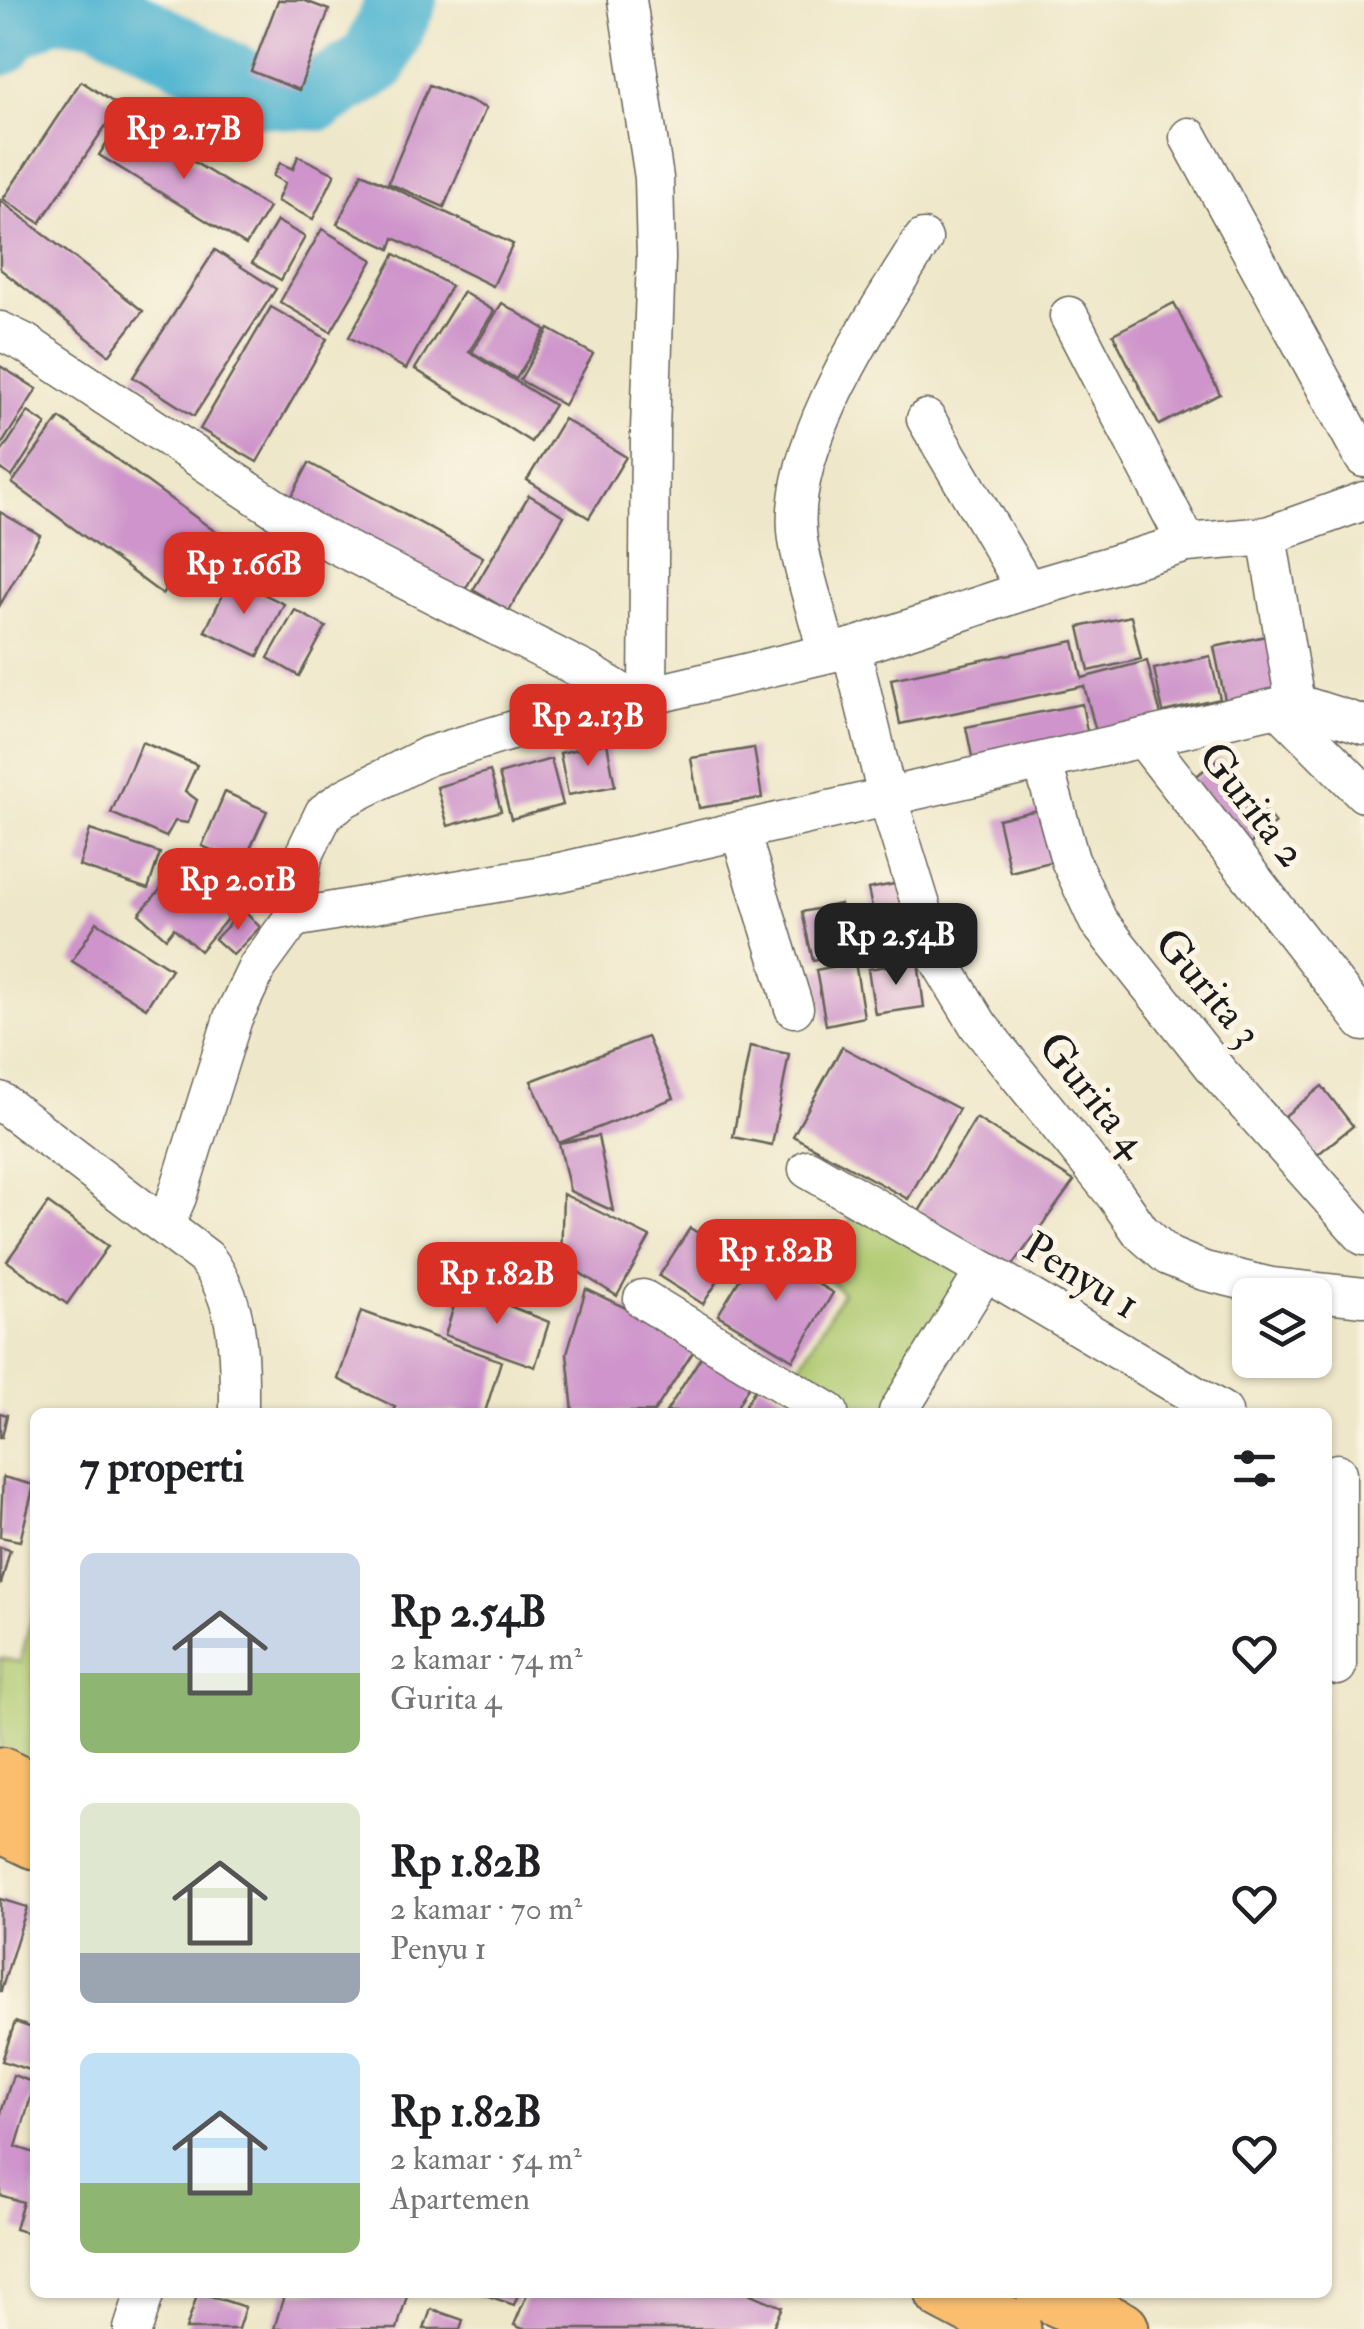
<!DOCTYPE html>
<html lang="id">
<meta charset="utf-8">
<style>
:root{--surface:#fff;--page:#f6f6f6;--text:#202124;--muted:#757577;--accent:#d93025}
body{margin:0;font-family:"IM FELL Double Pica",serif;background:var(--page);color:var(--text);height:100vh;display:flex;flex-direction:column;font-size:38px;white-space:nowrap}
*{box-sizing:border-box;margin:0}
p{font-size:32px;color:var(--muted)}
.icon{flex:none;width:55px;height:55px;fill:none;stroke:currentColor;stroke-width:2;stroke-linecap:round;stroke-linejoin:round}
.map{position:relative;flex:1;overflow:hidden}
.panel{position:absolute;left:30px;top:1408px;width:1302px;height:890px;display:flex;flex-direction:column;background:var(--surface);border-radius:15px;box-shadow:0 2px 8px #0004}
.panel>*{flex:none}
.buttons{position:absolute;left:1232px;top:1278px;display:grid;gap:20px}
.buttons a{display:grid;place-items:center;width:100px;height:100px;border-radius:15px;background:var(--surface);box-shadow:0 2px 8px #0004;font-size:50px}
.price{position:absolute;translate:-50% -85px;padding:0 22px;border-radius:20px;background:var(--accent);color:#fff;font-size:32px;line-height:65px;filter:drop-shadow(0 2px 5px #0008)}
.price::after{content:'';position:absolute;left:50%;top:60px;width:30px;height:22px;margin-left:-15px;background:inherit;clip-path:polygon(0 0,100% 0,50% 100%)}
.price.active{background:#222;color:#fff}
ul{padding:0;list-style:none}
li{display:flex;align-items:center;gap:30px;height:250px;padding:0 50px}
li span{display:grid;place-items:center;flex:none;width:280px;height:200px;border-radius:15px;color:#555}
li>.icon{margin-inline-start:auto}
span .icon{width:120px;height:120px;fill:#fffc;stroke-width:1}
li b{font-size:42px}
h2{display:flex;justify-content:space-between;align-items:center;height:120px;padding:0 50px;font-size:42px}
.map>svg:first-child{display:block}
.green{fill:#aec96f;stroke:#657246;stroke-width:2.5}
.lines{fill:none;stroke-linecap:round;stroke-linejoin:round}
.river{stroke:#52b6d1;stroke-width:70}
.building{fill:#ce94cb}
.minor-casing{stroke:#666359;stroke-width:41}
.highway-casing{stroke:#666359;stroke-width:59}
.minor{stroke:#fff;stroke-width:38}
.highway{stroke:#fabe6e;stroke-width:55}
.labels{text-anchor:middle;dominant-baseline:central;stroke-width:10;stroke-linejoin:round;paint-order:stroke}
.street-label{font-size:42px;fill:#1c1c1c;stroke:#fcf5e5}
</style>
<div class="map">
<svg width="1364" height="2329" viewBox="0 0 1364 2329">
<rect width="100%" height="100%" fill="#fcf5e5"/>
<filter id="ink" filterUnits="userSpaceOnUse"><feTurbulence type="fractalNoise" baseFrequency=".01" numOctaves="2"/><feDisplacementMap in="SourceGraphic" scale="20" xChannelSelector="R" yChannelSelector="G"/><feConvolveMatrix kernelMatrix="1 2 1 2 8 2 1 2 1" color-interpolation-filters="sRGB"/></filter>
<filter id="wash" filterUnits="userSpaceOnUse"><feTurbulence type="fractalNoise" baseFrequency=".0048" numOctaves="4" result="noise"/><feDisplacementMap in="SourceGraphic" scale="40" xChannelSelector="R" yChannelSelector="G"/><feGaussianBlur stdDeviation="2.25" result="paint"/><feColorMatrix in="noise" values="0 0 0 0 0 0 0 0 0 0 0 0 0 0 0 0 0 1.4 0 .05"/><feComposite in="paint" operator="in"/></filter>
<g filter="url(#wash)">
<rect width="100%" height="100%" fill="#eee7c9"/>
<g class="green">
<polygon points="857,1208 972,1279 884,1412 852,1412 798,1368 842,1293 820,1270"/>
<polygon points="35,1606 35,1767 0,1751 0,1658 20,1662"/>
</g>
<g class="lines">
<polyline class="river" points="0,41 5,30 49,7 97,8 260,92 319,96 374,61 402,0"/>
</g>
<g id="blocks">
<g class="building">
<polygon points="278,0 303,0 329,10 299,90 251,71"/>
<polygon points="81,81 119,106 40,223 3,199"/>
<polygon points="429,85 486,108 444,207 388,183"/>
<polygon points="122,118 269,208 246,245 99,155"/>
<polygon points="298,156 335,174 313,219 277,201 285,183 273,176 280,163 293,169"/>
<polygon points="362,173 513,244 493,286 394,238 390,249 337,224"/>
<polygon points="0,200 143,311 109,355 0,269"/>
<polygon points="277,221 305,237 281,280 252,263"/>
<polygon points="322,229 373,260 331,332 280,302"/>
<polygon points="215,250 276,289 194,416 133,377"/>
<polygon points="395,254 451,286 406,369 349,337"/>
<polygon points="463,292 494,311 469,352 554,405 531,442 415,369"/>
<polygon points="502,303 546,330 516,379 472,352"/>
<polygon points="1174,303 1220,394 1159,425 1113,334"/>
<polygon points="271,307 327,339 257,462 200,429"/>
<polygon points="549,329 593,354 564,405 520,380"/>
<polygon points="0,366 37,389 0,447"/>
<polygon points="28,412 46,424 12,477 0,468 0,454"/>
<polygon points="60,418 239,549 211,588 182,566 162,594 12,483"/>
<polygon points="564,419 626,457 589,518 527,480"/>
<polygon points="309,463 483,557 460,599 287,505"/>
<polygon points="529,495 564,516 509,611 473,590"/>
<polygon points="0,512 40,535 0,605"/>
<polygon points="231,578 284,604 258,656 205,631"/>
<polygon points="295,610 326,627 299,676 268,658"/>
<polygon points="1131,616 1141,659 1089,671 1079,627"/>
<polygon points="1271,635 1284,698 1227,710 1214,647"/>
<polygon points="1074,641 1082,678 1147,661 1164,727 1099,743 1084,686 900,724 891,679"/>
<polygon points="1210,656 1220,699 1163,712 1154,669"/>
<polygon points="1082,704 1090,747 975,771 966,727"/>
<polygon points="142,742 197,765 185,791 197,800 188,823 175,821 166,837 111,813"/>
<polygon points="607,743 615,786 568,795 560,753"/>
<polygon points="754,748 762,798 699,808 691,758"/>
<polygon points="1220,757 1275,823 1243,850 1188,783"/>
<polygon points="551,759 563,805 511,819 499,774"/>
<polygon points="490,771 501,811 448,826 437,787"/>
<polygon points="225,792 267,811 243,864 202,846"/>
<polygon points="1042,809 1054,861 1010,872 998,819"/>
<polygon points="90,830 160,853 148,889 79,866"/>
<polygon points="185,861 238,906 200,951 174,928 166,938 139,914"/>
<polygon points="905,882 916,937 880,945 868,889"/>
<polygon points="840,904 851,952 813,961 802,912"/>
<polygon points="243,910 260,927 233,955 215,939"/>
<polygon points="97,922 171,969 146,1008 72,961"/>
<polygon points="918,961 924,1007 875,1014 868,969"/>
<polygon points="855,962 864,1017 826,1025 816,970"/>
<polygon points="647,1037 674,1098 559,1143 531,1081"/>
<polygon points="750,1046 789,1054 772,1145 733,1137"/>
<polygon points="842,1047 959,1109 908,1199 793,1136"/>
<polygon points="1322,1086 1353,1126 1312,1159 1281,1119"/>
<polygon points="976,1118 1074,1181 1008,1272 918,1213"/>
<polygon points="598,1136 613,1211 570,1191 559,1143"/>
<polygon points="563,1194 650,1237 617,1296 561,1261"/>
<polygon points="48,1203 108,1246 67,1304 7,1261"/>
<polygon points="690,1228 734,1256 703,1304 659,1276"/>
<polygon points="758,1249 833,1293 793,1360 718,1315"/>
<polygon points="460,1286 549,1322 535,1367 445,1335"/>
<polygon points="586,1289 699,1343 654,1412 573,1412 567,1353"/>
<polygon points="361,1311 501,1361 485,1412 392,1412 395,1407 338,1379"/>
<polygon points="706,1349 754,1377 734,1412 666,1412"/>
<polygon points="759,1383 810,1412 741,1412"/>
<polygon points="0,1413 7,1415 2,1437 0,1437"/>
<polygon points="3,1477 34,1485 20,1541 0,1537"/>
<polygon points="0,1547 10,1550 1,1584 0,1584"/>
<polygon points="0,1899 27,1907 1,1991 0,1991"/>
<polygon points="15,2022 35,2029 35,2072 2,2061"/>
<polygon points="13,2075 35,2083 16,2147 35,2153 35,2235 15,2229 23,2202 0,2195 0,2116"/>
<polygon points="198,2292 245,2307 238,2329 186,2329"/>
<polygon points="285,2292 408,2292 397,2329 274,2329"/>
<polygon points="477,2292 519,2292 514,2305"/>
<polygon points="528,2292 746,2292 782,2307 772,2329 523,2329 514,2325"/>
<polygon points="431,2309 463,2320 460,2329 424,2329"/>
</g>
</g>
</g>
<g filter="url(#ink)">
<use href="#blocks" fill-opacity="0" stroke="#666359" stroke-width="2.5"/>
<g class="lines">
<g class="minor-casing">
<g id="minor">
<polyline points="627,0 654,178 656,258 650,430 648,696"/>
<polyline points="1189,137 1364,458"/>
<polyline points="1069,316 1187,543"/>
<polyline points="0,331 25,343 311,532 589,673 627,696"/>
<polyline points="926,419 1027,590"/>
<polyline points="1267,536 1295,703"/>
<polyline points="851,648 887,796 937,957 979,1026 1116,1196 1141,1232 1168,1256 1204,1271 1271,1287 1364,1297"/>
<path d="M 827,652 C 818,615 804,577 798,540 C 784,447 876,315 923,239"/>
<polyline points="1295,703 1364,725"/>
<polyline points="1278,707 1364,793"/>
<polyline points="1143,738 1364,1022"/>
<polyline points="1043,763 1070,860 1098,921 1219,1073 1364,1236"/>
<polyline points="740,832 794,1008"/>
<polyline points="293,918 560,872 1295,703"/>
<path d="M 0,1101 L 206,1258 C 241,1303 239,1358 239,1412"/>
<polyline points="808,1169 985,1271"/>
<polyline points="165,1225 177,1197 233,1018 258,966 293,918 303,857 324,813 345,798 428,756 627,696 648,696 851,648 1027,590 1187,543 1267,536 1364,501"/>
<polyline points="643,1299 829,1412"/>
<polyline points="898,1412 985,1271 1223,1412"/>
<polyline points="1337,1473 1337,1666"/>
<polyline points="133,2329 145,2292"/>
</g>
</g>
<g class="highway-casing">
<g id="highway">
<polyline points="0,1775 35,1792"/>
<polyline points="0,1824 35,1841"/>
<polyline points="943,2292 1013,2329"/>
<polyline points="1044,2292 1121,2329"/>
</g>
</g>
<use href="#minor" class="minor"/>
<use href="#highway" class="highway"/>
</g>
</g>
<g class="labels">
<g class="street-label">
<text transform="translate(1252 805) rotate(52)">Gurita 2</text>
<text transform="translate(1208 988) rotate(50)">Gurita 3</text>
<text transform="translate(1093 1095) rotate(51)">Gurita 4</text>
<text transform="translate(1081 1276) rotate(31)">Penyu 1</text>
</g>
</g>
</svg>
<div class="buttons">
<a><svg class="icon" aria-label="layers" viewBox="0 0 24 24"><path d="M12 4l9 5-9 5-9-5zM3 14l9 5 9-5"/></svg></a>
</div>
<b class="price" style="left:184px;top:182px">Rp 2.17B</b>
<b class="price" style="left:244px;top:617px">Rp 1.66B</b>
<b class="price" style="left:588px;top:769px">Rp 2.13B</b>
<b class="price" style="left:238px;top:933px">Rp 2.01B</b>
<b class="price active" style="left:896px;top:988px">Rp 2.54B</b>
<b class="price" style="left:776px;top:1304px">Rp 1.82B</b>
<b class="price" style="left:497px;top:1327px">Rp 1.82B</b>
<section class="panel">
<h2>7 properti<svg class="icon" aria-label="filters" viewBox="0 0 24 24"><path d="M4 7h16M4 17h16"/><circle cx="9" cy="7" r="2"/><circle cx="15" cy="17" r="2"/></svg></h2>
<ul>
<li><span style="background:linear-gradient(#c9d6e8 60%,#8fb573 0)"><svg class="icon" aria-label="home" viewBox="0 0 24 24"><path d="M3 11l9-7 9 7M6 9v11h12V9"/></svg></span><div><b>Rp 2.54B</b><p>2 kamar · 74 m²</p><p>Gurita 4</p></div><svg class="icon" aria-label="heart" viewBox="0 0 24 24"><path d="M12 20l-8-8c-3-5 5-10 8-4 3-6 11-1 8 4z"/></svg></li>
<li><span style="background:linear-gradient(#dfe7d0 75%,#9aa5b1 0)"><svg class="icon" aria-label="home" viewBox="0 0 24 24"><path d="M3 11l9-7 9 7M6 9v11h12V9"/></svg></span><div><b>Rp 1.82B</b><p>2 kamar · 70 m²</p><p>Penyu 1</p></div><svg class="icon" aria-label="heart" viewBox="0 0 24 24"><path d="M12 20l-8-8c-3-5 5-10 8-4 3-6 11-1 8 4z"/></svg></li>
<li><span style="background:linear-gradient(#bfe0f5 65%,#8fb573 0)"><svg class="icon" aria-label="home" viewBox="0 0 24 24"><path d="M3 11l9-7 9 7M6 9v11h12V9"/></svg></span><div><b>Rp 1.82B</b><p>2 kamar · 54 m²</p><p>Apartemen</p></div><svg class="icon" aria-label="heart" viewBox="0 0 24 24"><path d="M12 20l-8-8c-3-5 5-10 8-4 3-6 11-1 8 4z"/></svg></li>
</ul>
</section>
</div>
